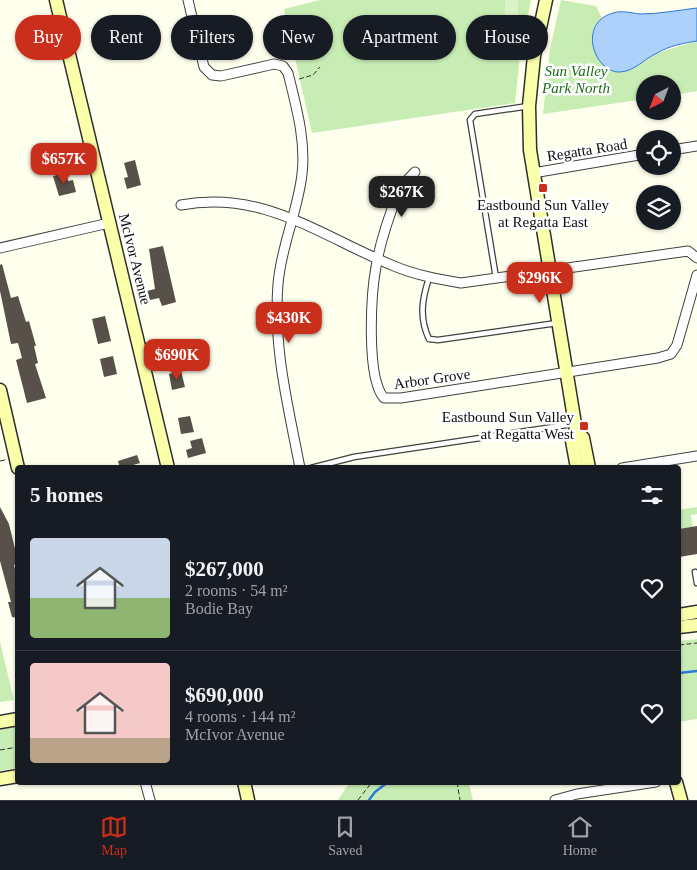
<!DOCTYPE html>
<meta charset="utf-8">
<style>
:root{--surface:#171b24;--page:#20242c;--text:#f1f3f6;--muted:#9ea1a6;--line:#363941;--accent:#c92f1a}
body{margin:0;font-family:Georgia,serif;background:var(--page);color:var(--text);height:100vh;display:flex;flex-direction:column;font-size:19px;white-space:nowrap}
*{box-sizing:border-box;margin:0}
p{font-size:16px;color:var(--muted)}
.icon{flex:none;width:28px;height:28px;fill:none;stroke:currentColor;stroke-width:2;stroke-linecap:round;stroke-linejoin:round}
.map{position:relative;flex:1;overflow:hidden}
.drawer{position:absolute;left:15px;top:465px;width:666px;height:320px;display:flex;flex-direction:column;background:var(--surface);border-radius:5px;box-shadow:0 1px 4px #0004}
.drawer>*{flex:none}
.top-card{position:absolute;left:15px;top:15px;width:668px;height:45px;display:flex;gap:10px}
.needle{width:32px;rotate:222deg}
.controls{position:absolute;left:636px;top:75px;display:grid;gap:10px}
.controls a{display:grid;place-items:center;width:45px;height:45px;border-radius:50%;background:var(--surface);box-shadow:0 1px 4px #0004;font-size:25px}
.price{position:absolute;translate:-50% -42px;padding:0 11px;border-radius:10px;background:var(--accent);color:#fff;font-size:16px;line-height:32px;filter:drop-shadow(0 1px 2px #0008)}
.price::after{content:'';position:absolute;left:50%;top:30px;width:15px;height:11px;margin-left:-8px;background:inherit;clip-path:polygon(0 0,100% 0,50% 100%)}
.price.on{background:#222;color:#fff}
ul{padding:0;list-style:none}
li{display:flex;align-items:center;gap:15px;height:125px;padding:0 15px}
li+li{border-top:1px solid var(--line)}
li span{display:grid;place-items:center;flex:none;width:140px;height:100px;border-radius:5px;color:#555}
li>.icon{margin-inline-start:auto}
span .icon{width:60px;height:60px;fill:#fffc;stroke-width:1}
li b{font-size:21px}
h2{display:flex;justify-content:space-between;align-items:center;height:60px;padding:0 15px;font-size:21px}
.pill{padding:0 18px;border-radius:22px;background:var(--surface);box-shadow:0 1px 4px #0004;font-size:18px;line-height:45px}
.pill.on{background:var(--accent);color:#fff}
.tab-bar{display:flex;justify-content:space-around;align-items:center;height:70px;border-top:1px solid var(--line);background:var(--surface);font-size:14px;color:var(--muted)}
.tab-bar a{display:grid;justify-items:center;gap:2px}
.tab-bar .on{color:var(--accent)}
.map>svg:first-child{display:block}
.green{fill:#c8edb4}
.pitch{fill:#dcf3c6}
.water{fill:#add1fb;stroke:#2e78d8}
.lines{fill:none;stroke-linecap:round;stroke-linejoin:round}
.stream{stroke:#2e78d8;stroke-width:2.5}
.building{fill:#575149}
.lane-casing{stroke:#404040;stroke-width:7}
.street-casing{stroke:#404040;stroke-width:11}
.secondary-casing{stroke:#2f2f2f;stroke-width:15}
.path{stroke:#2f2f2f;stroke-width:1;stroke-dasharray:5 2.5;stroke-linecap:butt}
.lane{stroke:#fff;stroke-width:4.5}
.street{stroke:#fff;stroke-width:9}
.secondary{stroke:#faffa9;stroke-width:12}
.poi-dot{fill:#c92f1a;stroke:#fff;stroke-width:2}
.labels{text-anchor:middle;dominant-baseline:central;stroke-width:5;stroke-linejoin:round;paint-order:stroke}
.park-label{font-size:15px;font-style:italic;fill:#1b6a18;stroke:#fff}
.street-label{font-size:15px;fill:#0d0d0d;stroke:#fff}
.poi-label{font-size:15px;fill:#0d0d0d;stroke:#fff}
</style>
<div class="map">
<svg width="697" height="800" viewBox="0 0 697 800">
<rect width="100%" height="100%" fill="#ffe"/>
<g class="green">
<polygon points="320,0 531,0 520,55 515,103 312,133 284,9"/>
<polygon points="561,0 596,6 602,18 592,33 633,68 657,53 697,41 697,91 673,95 672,84 645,84 645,99 543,114 550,49"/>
<polygon points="697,507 697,514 691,515 693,527 679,529 679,510"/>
<polygon points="697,639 697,719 679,722 679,641"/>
<polygon points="0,642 14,700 0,702"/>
<polygon points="17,724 17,768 0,771 0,727"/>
<polygon points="350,782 469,783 473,800 338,800"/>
</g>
<polygon class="pitch" points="505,0 518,0 518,19 505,20"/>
<path class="water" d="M 697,8 L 697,41 C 684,43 669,46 657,53 C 644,59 635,71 620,72 C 594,73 577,23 613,13 C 622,10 631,13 640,14 C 659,14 679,10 697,8 Z"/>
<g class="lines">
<g class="stream">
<polyline points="679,673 697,671"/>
<polyline points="369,800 375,792 388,782"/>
</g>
</g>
<g class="building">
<polygon points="135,160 141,185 127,189 124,178 128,177 124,163"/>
<polygon points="66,173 68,181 73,180 76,192 59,196 53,176"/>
<polygon points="163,246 176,302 162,306 159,298 150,300 147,291 155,289 149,249"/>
<polygon points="2,264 11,298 18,296 26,322 29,321 36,346 34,346 38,363 35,364 46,398 27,403 16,360 22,358 18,343 11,344 0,291 0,265"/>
<polygon points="105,316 111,341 98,344 92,319"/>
<polygon points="113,356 117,374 104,377 100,359"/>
<polygon points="181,371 185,387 172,390 169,374"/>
<polygon points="190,416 194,432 181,434 178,418"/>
<polygon points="202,438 206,453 188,458 186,450 192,448 190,441"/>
<polygon points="137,455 140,463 133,465 134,468 120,468 118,461"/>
<polygon points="0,507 9,524 18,561 18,564 14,565 18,581 18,618 12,617 8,602 11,602 0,561"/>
<polygon points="697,526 697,554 679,557 679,529"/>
</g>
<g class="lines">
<g class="lane-casing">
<g id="lane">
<path d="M 429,278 C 422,299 419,318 429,339 L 438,340 L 557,323"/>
<polyline points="496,278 470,120 475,114 529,106"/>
<polyline points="311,468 354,457 573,424"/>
<polyline points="695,572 697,583"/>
</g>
</g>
<g class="street-casing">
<g id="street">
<path d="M 188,0 L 204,67 L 212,75 L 221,76 L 274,64 L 283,66 L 288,73 C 296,106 306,140 302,174 C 298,211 281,246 278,284 C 273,348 288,405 300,468"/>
<polyline points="672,150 697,146"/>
<path d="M 415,172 C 409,178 402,185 398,193 C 389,216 380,242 376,267 C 371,294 366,378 384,398 L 401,398 L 658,358 L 671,354 L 677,345 L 697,275"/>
<polyline points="533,173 645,154"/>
<path d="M 181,205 C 263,189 322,237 394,266 C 415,275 438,279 461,283 L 688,251 L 697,258"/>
<polyline points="0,248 109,223"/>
<polyline points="622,468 697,456"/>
<polyline points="145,782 150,800"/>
<polyline points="555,800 577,794 656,782"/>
</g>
</g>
<g class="secondary-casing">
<g id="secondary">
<polyline points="56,0 168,468"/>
<polyline points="546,0 534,56 529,106 530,150 576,430 572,441 577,468"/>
<polyline points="0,390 18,468"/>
<polyline points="576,430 583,438 589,468"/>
<polyline points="679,615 697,612"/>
<polyline points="679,627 697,625"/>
<polyline points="0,722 18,719"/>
<polyline points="0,779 18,776"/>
<polyline points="244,782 248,800"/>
<polyline points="676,782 681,800"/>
</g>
</g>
<g class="path">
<polyline points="299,79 313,75 320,67"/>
<polyline points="0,461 5,460"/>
<polyline points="679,645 697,643"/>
<polyline points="0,750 18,747"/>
<polyline points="457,782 460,800"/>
<polyline points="358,800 372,782"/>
</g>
<use href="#lane" class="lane"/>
<use href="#street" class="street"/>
<use href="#secondary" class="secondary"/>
</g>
<g class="poi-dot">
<rect x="538" y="183" width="10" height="10" rx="2.5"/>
<rect x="579" y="421" width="10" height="10" rx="2.5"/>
</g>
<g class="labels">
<g class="park-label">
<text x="576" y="71">Sun Valley<tspan x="576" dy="17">Park North</tspan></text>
</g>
<g class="street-label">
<text transform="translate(587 150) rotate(-9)">Regatta Road</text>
<text transform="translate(135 259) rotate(76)">McIvor Avenue</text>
<text transform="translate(432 379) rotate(-8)">Arbor Grove</text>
</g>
<g class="poi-label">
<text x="543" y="205">Eastbound Sun Valley<tspan x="543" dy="17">at Regatta East</tspan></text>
<text x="574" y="417" text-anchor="end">Eastbound Sun Valley<tspan x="574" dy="17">at Regatta West</tspan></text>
</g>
</g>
</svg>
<div class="controls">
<a><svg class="needle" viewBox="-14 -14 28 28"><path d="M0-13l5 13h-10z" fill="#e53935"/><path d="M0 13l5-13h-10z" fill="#9ea1a6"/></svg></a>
<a><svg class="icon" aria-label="locate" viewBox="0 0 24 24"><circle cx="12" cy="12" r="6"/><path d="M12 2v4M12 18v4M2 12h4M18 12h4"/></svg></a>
<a><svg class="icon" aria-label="layers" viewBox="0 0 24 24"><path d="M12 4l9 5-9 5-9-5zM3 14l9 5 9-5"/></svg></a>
</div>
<b class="price" style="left:64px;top:185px">$657K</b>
<b class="price on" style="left:402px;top:218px">$267K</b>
<b class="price" style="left:540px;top:304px">$296K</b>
<b class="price" style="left:289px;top:344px">$430K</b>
<b class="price" style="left:177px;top:381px">$690K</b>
<div class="top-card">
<a class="pill on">Buy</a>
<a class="pill">Rent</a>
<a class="pill">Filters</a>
<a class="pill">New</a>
<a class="pill">Apartment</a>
<a class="pill">House</a>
</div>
<section class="drawer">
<h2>5 homes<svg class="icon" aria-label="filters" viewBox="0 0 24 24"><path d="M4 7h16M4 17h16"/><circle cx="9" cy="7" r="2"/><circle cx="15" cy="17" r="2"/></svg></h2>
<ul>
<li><span style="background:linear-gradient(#c9d6e8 60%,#8fb573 0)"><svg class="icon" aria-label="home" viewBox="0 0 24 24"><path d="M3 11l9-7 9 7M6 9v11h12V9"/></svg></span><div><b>$267,000</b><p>2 rooms · 54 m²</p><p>Bodie Bay</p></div><svg class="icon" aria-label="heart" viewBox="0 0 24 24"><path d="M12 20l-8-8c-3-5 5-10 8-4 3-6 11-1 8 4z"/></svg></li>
<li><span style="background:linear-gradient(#f6c9c9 75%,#b9a48a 0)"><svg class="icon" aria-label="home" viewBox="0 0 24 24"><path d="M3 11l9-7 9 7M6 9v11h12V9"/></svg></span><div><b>$690,000</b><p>4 rooms · 144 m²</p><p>McIvor Avenue</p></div><svg class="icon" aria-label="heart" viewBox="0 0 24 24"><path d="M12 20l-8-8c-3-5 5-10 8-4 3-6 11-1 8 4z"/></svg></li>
</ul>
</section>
</div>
<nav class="tab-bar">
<a class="on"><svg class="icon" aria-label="map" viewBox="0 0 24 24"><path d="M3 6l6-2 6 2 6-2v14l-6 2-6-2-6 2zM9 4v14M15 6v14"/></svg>Map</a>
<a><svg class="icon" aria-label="saved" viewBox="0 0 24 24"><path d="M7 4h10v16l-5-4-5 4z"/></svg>Saved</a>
<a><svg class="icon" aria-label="home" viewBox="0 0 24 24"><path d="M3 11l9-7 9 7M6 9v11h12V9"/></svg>Home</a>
</nav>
